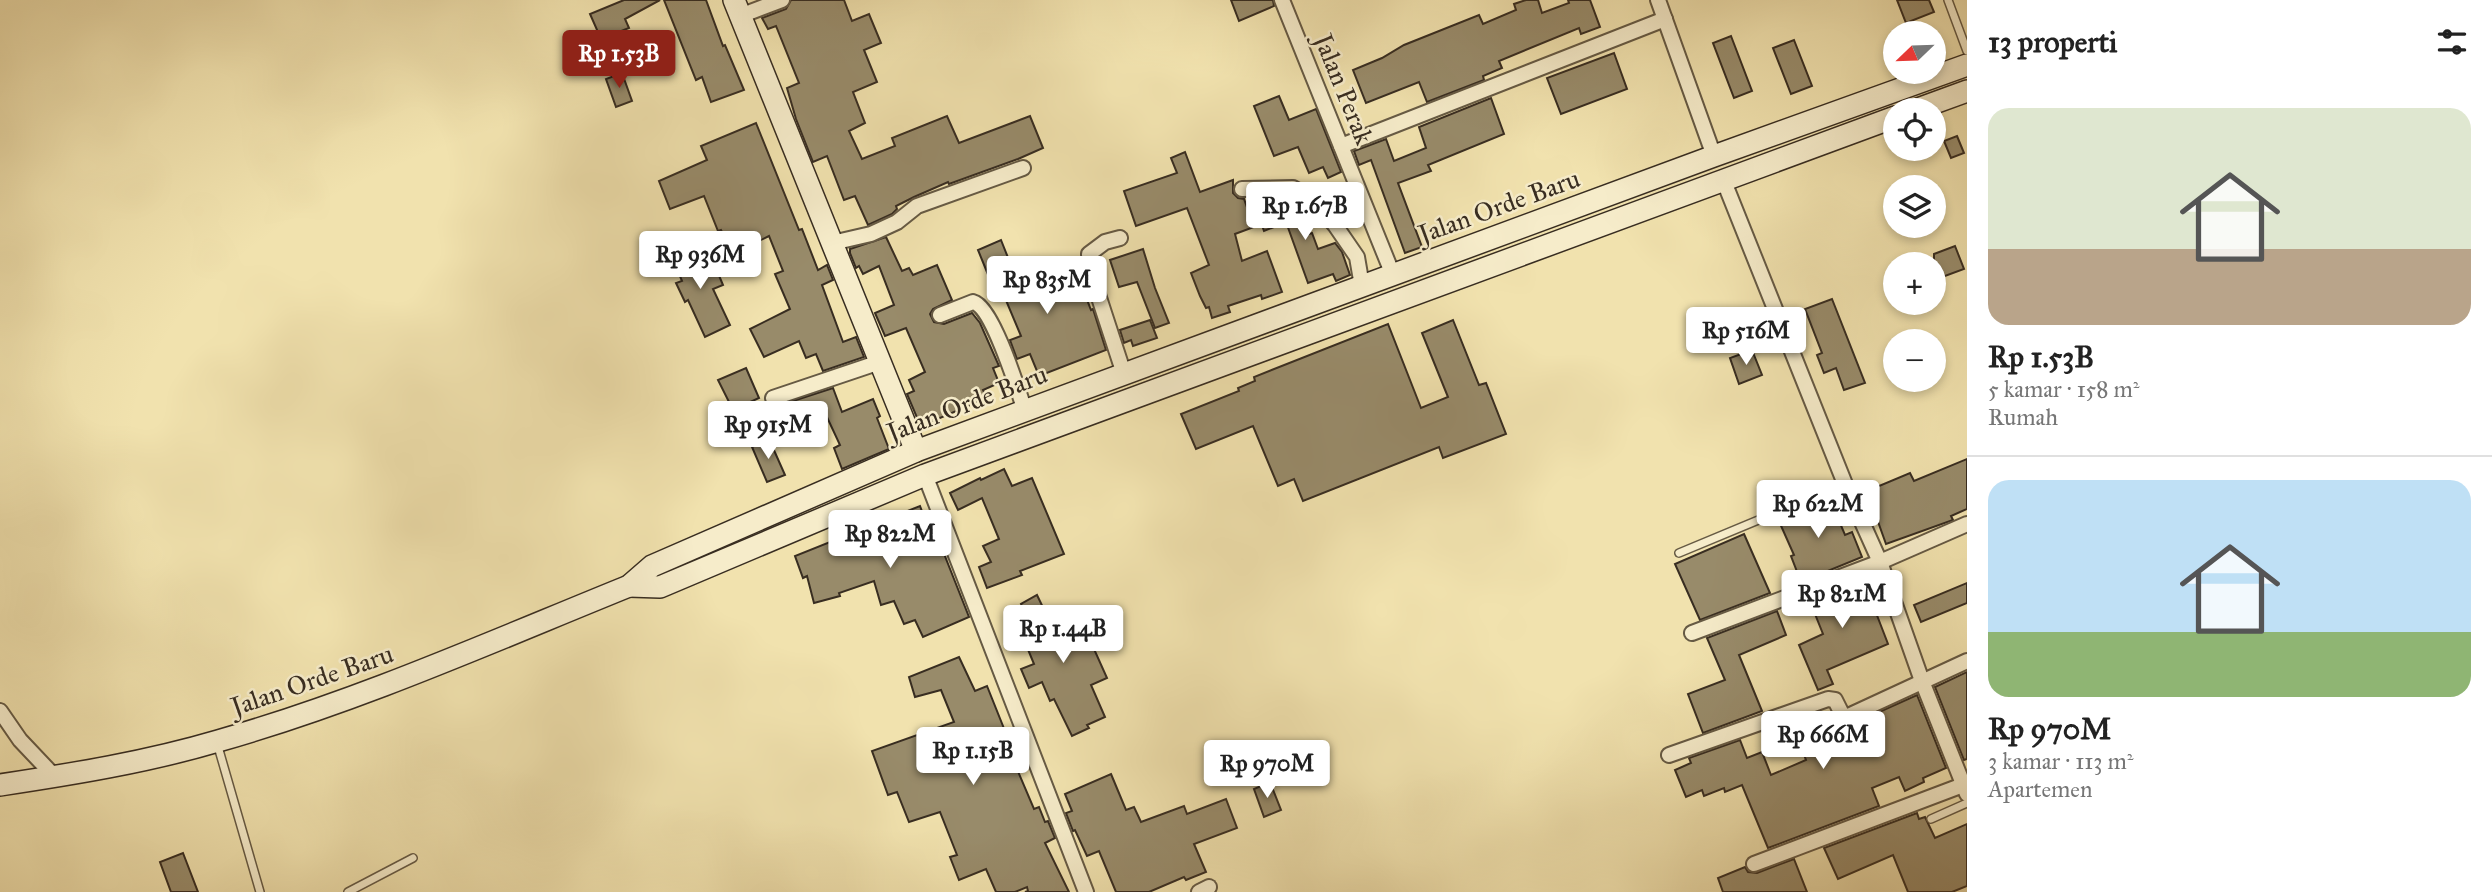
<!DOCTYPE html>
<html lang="id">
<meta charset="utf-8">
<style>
:root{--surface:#fff;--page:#f6f6f6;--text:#222;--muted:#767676;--line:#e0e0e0;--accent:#8f2418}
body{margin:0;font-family:"IM FELL Great Primer",serif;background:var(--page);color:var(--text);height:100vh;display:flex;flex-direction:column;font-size:26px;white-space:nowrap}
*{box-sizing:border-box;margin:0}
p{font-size:23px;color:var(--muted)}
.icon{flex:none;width:38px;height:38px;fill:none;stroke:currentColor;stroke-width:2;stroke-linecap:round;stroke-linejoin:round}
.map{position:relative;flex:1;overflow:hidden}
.drawer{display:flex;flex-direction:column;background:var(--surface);width:525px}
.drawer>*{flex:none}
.needle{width:46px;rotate:247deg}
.tools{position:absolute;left:1883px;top:21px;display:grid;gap:14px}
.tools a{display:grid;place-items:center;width:63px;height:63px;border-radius:50%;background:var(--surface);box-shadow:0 4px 10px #0003;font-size:35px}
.price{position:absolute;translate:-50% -60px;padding:0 16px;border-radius:7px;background:#fff;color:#222;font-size:23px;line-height:46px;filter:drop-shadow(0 2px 4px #0008)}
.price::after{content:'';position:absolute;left:50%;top:42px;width:21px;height:16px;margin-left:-10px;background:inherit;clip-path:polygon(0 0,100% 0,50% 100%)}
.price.current{background:var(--accent);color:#fff}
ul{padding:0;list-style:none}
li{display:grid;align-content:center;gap:14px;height:371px;padding:0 21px}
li+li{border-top:2px solid var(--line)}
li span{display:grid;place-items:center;height:217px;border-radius:21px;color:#555}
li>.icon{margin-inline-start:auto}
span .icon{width:126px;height:126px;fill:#fffc;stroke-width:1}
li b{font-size:30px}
h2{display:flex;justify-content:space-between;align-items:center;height:84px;padding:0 21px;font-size:30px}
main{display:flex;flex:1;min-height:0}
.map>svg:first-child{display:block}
.building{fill:#988b6a;stroke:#382d21;stroke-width:2}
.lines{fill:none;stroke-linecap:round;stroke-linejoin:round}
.lane-casing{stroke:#665a44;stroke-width:10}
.street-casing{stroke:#665a44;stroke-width:18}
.secondary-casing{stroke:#382d21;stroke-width:24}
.lane{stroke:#f6ecca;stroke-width:7}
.street{stroke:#f6ecca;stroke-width:14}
.secondary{stroke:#f6ecca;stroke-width:21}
.labels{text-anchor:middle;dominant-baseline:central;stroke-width:5;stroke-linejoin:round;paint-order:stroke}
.street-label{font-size:26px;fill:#382d21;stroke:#f6ecca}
</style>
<main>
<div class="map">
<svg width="1967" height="892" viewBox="0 0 1967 892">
<rect width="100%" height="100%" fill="#f1e2ae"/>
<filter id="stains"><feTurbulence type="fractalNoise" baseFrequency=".00286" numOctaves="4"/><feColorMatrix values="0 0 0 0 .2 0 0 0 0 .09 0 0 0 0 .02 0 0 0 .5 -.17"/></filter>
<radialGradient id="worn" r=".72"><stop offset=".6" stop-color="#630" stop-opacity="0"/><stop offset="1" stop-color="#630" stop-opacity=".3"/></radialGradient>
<g class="building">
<polygon points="624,0 660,0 625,19 629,28 601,39 590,14"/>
<polygon points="664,0 706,0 723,46 725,45 744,90 711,102 702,77 696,80"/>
<polygon points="791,0 844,0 852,21 869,14 881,43 864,50 877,82 853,92 865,123 849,131 862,159 895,146 892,138 947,116 959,143 1030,116 1043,148 1018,159 949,184 948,182 914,197 896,206 897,209 892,214 868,225 855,196 844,200 827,156 813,162 796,119 787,88 799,83 776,26 768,29 762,18 786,9"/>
<polygon points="1231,0 1273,0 1274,6 1239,21"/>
<polygon points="1526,0 1538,0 1542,13 1569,3 1568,0 1590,0 1600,27 1581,34 1579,28 1499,61 1502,68 1483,76 1484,80 1427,102 1419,82 1366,103 1353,70 1382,58 1404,45 1479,15 1483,24 1516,10 1514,4"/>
<polygon points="1897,0 1929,0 1934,12 1906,23"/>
<polygon points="1731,36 1752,91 1734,98 1713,43"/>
<polygon points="1794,40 1812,86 1791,94 1773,48"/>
<polygon points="1614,53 1627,89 1561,114 1547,78"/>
<polygon points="622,73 632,101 616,107 606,79"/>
<polygon points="1279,96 1289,120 1316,109 1341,172 1328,178 1323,167 1309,173 1298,147 1274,156 1254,106"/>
<polygon points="1491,98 1504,134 1428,165 1431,171 1398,183 1422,247 1405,253 1371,160 1359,165 1354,151 1386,139 1394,161 1426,148 1419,127"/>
<polygon points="756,123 799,230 802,229 818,270 827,265 833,280 822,285 843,342 856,337 864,357 823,371 816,354 806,358 799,341 764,357 750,329 790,309 775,274 783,271 769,236 733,254 721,230 718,231 704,196 670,209 659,181 707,160 701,146"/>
<polygon points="1957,136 1964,153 1951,158 1944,141"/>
<polygon points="1185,152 1200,192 1233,180 1233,193 1238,198 1244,199 1254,227 1235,234 1242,261 1267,251 1282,292 1262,299 1261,295 1228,306 1230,312 1212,318 1209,307 1206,308 1200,296 1191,273 1209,265 1187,208 1136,226 1124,191 1177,173 1171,158"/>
<polygon points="1292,198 1297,201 1309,234 1312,233 1318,249 1335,243 1342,252 1350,275 1336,281 1333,274 1308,283 1286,222 1264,231 1257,211"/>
<polygon points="886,237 902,271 909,268 913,275 937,265 952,300 933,309 930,314 934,322 944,324 972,313 980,323 999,366 993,368 999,383 983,390 987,398 933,421 930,414 918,420 907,394 914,391 909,380 925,372 906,328 885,336 875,313 894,305 879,266 863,274 859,266 856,268 850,253 850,249"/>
<polygon points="1001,240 1020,288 1028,285 1030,289 1076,271 1091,310 1093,309 1106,350 1039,376 1030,354 1017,359 1010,340 1021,336 995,274 989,277 978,250"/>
<polygon points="688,244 700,273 715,266 723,285 713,289 730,325 705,337 688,300 685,302 676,283 682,281 670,252"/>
<polygon points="1955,246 1964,269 1934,280 1934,254"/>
<polygon points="1143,249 1155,288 1169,323 1155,328 1137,282 1119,287 1110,260"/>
<polygon points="1832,299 1865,383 1844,390 1836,368 1824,373 1817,355 1822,353 1805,309"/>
<polygon points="1150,320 1157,338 1133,346 1131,340 1124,343 1120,330"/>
<polygon points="1453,320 1479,385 1486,383 1506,434 1443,458 1439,447 1303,501 1294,479 1278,486 1253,426 1196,449 1181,414 1239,391 1238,388 1255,381 1254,377 1388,324 1421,408 1448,397 1422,333"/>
<polygon points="1752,350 1762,375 1739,384 1730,358"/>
<polygon points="746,368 759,398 733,410 718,380"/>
<polygon points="833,388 842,412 873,399 880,416 877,418 889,449 842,469 834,448 840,445 826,415 801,424 793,401"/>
<polygon points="769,439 785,475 767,482 752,447"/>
<polygon points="1967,459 1967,509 1951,516 1953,520 1886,544 1867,491 1910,473 1914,481"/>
<polygon points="1004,469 1012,486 1032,478 1064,554 1020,571 1022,575 987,588 979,567 991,562 983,546 999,539 982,498 958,510 950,493 980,478 981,480"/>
<polygon points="1829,497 1845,535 1852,532 1862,557 1801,582 1791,556 1794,555 1778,519"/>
<polygon points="920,506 930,533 935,531 969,617 923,637 915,620 904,624 894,601 881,605 874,581 839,593 840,596 814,603 807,576 803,578 795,556"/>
<polygon points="1744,534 1770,593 1700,620 1675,564"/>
<polygon points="1863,579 1888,644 1827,670 1833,684 1818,690 1799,645 1823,634 1809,599"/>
<polygon points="1967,583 1967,603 1921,622 1914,605"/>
<polygon points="1037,595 1048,618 1068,609 1083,643 1090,640 1107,678 1091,685 1105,717 1087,725 1089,728 1072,736 1054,699 1050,701 1042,682 1029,688 1021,669 1034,664 1020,630 1031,625 1021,604"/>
<polygon points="1777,611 1786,635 1739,655 1762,711 1703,733 1688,694 1725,680 1707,638"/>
<polygon points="959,657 975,691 987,686 1011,746 1017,744 1023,759 1014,762 1034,809 1039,807 1045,822 1048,821 1055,838 1045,843 1069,892 1025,892 1028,891 1027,887 1015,892 996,892 986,869 959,880 950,857 957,855 940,812 909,822 897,792 888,795 872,751 954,722 941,690 915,697 909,677"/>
<polygon points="1967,672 1967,759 1964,760 1935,687"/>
<polygon points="1917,695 1946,768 1923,778 1924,782 1905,791 1899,777 1872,788 1879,806 1768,848 1742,785 1725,792 1724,788 1704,796 1702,790 1686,797 1675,770 1691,763 1689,758 1740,740 1747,758 1762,752 1771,775 1806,760 1792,722 1821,712 1835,745 1864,733 1859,721"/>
<polygon points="1111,774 1126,810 1134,807 1141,822 1184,806 1187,814 1226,799 1237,828 1194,844 1206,872 1186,880 1184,877 1149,892 1116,892 1099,851 1087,856 1075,830 1073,831 1066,813 1072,811 1065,794"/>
<polygon points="1270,782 1281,810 1264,817 1254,789"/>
<polygon points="1917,813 1919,819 1925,817 1935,838 1967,824 1967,886 1952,892 1908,892 1893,855 1838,879 1824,848"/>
<polygon points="183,853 198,892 171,892 160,862"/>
<polygon points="1794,859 1807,892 1723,892 1718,878 1745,867 1748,872 1757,873"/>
</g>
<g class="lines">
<g class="lane-casing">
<g id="lane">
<polyline points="1948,0 1967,51"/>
<polyline points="1679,553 1845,484"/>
<polyline points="217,743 260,892"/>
<polyline points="1931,819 1967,803"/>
<polyline points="348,892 413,858"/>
</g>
</g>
<g class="street-casing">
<g id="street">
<polyline points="1282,0 1393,275"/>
<polyline points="1658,0 1714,156"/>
<polyline points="740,16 782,0"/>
<polyline points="1341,146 1665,19"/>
<polyline points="1723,179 1845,484 1880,562 1922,681 1967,794"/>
<polyline points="1242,189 1293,188 1313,200 1335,225 1357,257 1362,286"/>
<polyline points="1120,238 1105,242 1089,254 1090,270 1124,374"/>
<polyline points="832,243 871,234 897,222 917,206 1023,168"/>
<path d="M 940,315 L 973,302 C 992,306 1018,390 1025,411"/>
<polyline points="773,398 880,362"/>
<polyline points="925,475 1086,892"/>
<polyline points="1692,633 1880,562 1967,524"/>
<polyline points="0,711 20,740 55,777"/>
<polyline points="1669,755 1828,699 1835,700 1843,716 1846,717 1967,661"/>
<polyline points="1754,864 1963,785"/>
<polyline points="1199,892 1209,887"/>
</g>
</g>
<g class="secondary-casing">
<g id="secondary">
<polyline points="734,0 916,451"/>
<polyline points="1915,110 1967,91"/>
<polyline points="629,586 660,587 925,475 1895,117"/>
<path d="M 0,785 C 73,774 147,762 218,741 C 359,701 493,641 629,586 L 652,566 L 916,451 L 1714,156 L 1967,65"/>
</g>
</g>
<use href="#lane" class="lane"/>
<use href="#street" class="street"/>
<use href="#secondary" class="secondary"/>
</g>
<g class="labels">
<g class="street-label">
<text transform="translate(1344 89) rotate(68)">Jalan Perak</text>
<text transform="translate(1499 206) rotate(-20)">Jalan Orde Baru</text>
<text transform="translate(967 403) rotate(-21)">Jalan Orde Baru</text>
<text transform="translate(312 680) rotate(-19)">Jalan Orde Baru</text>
</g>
</g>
<rect width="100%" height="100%" filter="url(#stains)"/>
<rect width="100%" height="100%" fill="url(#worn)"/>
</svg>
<div class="tools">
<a><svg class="needle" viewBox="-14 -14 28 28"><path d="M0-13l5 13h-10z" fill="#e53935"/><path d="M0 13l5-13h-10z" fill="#767676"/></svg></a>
<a><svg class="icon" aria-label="locate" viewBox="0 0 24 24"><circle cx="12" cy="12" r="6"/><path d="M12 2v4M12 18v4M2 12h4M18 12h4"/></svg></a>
<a><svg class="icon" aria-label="layers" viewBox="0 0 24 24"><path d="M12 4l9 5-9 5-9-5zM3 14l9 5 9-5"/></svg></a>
<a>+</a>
<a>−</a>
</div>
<b class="price current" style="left:619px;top:90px">Rp 1.53B</b>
<b class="price" style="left:1305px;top:242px">Rp 1.67B</b>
<b class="price" style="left:700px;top:291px">Rp 936M</b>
<b class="price" style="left:1047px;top:316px">Rp 835M</b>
<b class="price" style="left:1746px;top:367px">Rp 516M</b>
<b class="price" style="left:768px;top:461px">Rp 915M</b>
<b class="price" style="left:1818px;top:540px">Rp 622M</b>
<b class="price" style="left:890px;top:570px">Rp 822M</b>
<b class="price" style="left:1842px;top:630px">Rp 821M</b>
<b class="price" style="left:1063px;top:665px">Rp 1.44B</b>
<b class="price" style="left:1823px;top:771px">Rp 666M</b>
<b class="price" style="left:973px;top:787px">Rp 1.15B</b>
<b class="price" style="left:1267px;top:800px">Rp 970M</b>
</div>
<section class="drawer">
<h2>13 properti<svg class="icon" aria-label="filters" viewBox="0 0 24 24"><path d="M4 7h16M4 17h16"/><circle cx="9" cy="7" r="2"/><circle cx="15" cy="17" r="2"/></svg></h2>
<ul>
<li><span style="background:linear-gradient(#dfe7d0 65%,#b9a48a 0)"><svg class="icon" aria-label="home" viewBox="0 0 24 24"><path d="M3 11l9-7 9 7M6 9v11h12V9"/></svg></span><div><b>Rp 1.53B</b><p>5 kamar · 158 m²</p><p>Rumah</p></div></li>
<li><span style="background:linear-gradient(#bfe0f5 70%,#8fb573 0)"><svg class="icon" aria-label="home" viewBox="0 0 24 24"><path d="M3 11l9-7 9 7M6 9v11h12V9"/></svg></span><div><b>Rp 970M</b><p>3 kamar · 113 m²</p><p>Apartemen</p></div></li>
</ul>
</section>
</main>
